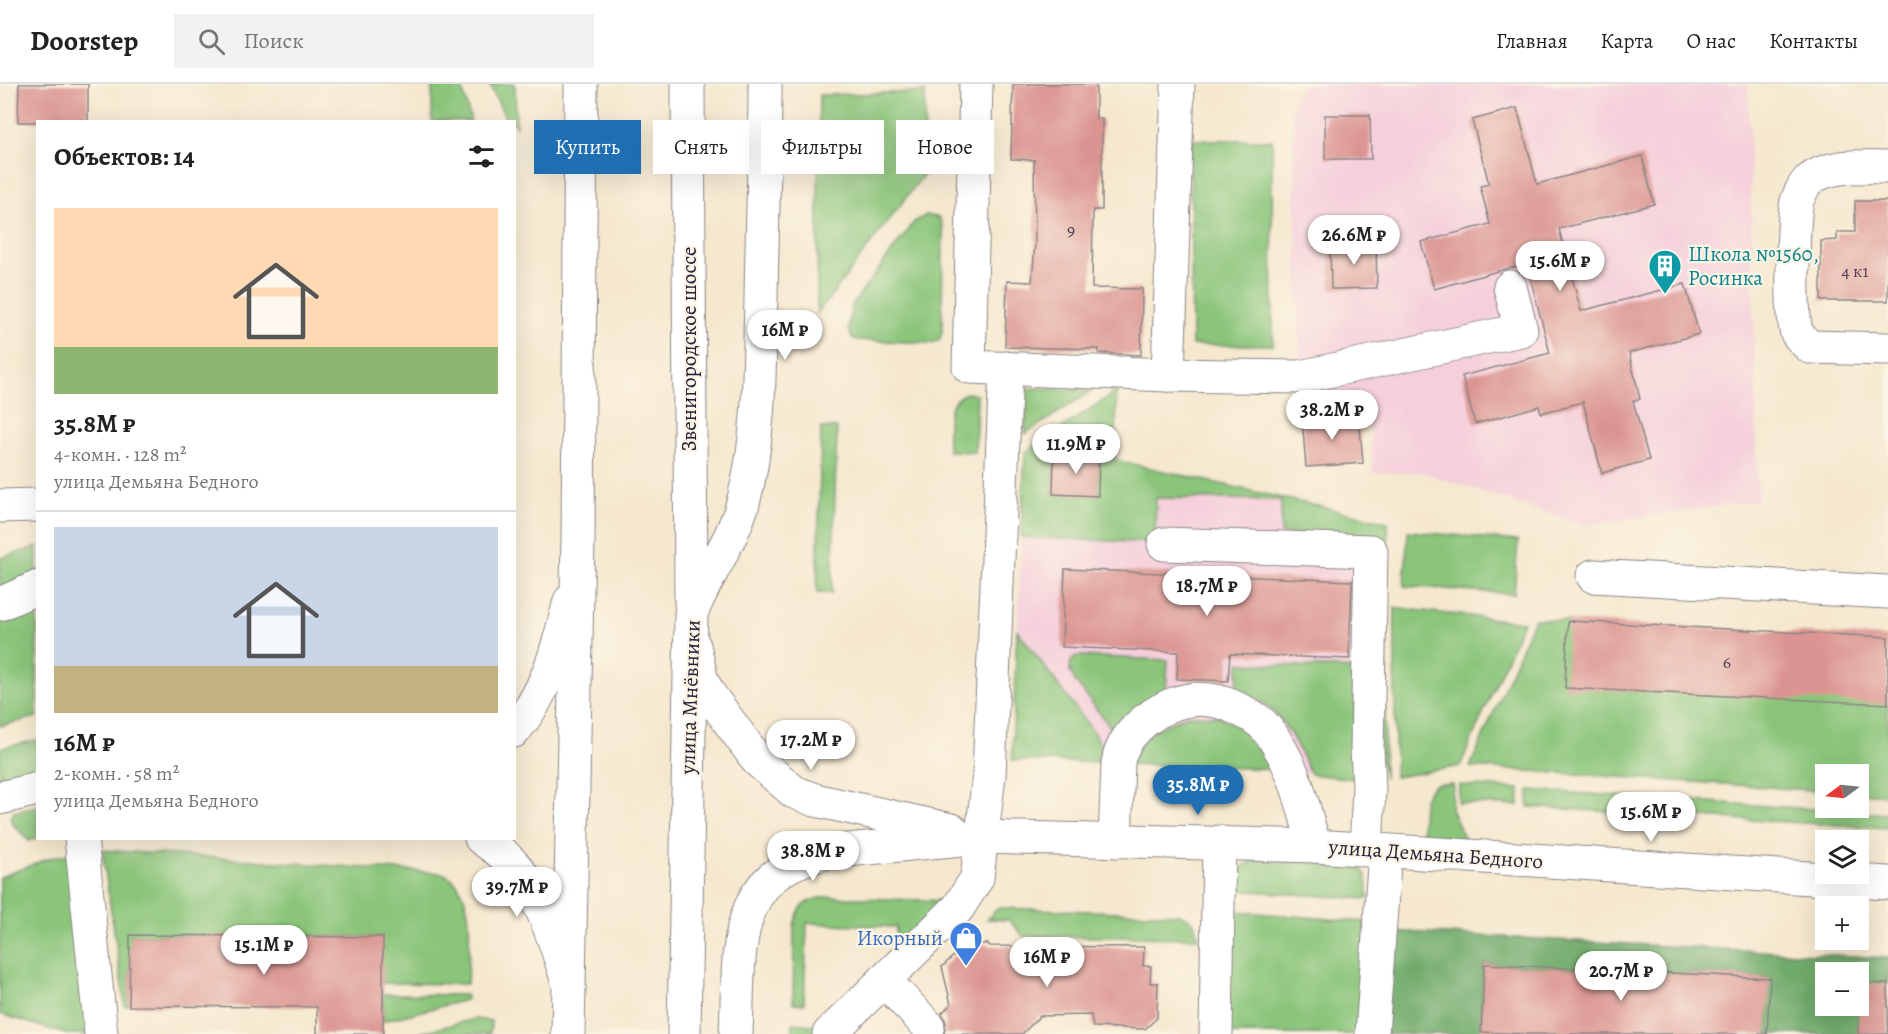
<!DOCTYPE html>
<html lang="ru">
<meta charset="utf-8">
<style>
:root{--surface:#fff;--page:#f2f2f2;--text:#222;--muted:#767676;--line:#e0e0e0;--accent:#1f6fb2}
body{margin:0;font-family:Alegreya,serif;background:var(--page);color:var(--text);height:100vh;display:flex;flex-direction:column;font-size:22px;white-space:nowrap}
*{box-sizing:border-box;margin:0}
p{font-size:20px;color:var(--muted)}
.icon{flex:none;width:33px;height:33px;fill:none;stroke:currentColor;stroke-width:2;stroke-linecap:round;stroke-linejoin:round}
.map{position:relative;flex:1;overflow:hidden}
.drawer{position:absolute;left:36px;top:36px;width:480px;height:720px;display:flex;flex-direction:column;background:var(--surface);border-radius:0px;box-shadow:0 6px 24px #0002}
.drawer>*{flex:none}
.hud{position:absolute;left:534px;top:36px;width:570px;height:54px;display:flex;gap:12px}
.needle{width:39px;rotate:255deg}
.fabs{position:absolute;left:1815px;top:680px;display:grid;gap:12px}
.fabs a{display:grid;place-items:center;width:54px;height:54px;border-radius:0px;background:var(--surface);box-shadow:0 6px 24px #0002;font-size:30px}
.price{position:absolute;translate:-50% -51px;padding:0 14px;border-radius:21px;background:#fff;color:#222;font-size:20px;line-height:39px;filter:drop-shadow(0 2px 3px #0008)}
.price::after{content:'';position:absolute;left:50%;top:36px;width:18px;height:14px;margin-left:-9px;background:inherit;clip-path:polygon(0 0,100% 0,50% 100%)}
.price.selected{background:var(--accent);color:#fff}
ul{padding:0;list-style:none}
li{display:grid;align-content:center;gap:12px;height:318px;padding:0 18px}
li+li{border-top:2px solid var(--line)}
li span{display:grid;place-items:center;height:186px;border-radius:0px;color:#555}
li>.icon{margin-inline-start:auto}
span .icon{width:108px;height:108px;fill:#fffc;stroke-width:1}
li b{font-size:26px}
h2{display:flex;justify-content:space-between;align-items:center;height:72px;padding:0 18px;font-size:26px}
.pill{padding:0 21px;border-radius:0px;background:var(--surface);box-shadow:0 6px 24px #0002;font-size:21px;line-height:54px}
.pill.selected{background:var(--accent);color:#fff}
header{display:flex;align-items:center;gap:36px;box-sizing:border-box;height:84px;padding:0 30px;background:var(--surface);border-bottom:2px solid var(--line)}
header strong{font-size:28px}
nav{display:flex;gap:33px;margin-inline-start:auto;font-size:21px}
.search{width:420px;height:54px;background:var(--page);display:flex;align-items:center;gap:15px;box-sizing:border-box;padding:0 21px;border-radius:0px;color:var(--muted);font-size:22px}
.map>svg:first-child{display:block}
.built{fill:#f5cfdb}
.green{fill:#8ac57a;stroke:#56745a;stroke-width:1.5;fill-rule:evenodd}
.forest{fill:#6faa6a;stroke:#486652;stroke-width:1.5;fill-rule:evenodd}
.building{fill:#db9491}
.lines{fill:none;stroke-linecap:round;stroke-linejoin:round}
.minor-casing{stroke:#8c8585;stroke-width:35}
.major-casing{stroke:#8c8585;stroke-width:35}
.minor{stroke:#fff;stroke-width:33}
.major{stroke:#fff;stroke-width:33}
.labels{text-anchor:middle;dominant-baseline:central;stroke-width:4.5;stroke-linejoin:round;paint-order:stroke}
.number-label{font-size:18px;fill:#503e50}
.culture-label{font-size:21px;fill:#0d838f;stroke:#fcf5e5;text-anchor:start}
.street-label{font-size:21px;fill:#22223b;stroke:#fcf5e5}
.shop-label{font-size:21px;fill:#366cbe;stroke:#fcf5e5;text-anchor:end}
</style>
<header>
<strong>Doorstep</strong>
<div class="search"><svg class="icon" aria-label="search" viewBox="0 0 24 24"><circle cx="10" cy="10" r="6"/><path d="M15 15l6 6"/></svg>Поиск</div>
<nav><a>Главная</a><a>Карта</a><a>О нас</a><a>Контакты</a></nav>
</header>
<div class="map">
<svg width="1888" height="950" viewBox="0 0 1888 950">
<rect width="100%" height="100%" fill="#fcf5e5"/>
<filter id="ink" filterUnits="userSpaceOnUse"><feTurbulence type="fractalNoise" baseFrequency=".0167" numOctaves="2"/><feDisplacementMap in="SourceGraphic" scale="12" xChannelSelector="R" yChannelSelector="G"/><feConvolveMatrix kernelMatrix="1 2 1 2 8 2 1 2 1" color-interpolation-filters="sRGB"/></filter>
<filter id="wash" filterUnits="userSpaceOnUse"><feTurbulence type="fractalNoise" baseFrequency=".008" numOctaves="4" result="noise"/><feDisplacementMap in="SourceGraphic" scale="24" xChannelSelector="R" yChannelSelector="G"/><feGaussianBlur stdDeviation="1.35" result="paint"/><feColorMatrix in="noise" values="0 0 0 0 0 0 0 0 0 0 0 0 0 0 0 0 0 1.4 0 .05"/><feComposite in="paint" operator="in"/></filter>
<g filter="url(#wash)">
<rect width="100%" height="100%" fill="#f5e8cf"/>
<g class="built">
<polygon points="1304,0 1748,0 1758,417 1585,441 1421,388 1373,389 1368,321 1301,320 1292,19"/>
<polygon points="1025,369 1099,372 1388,438 1354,695 1275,685 1012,676"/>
</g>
<g class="green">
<polygon points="432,0 461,0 471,37 432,37"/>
<polygon points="489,0 515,0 516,44 514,38 507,37"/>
<polygon points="925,8 924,90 817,230 819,11"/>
<polygon points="1190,56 1272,56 1273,261 1192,261"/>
<polygon points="926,131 940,134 943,145 942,249 939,256 932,259 857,256 852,254 848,244 852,221 914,138"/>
<polygon points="1033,304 1036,304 1093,306 1025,350 1027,305"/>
<path d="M 1117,307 L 1115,376 L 1388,438 L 1384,695 L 1379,664 L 1382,454 L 1281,450 L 1281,416 L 1156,414 L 1155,459 L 1021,453 L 1025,369 ZM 1054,371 L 1099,372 L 1098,411 L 1053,410 Z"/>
<path d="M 967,309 L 977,311 L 975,368 L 948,367 C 948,346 943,316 967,309 Z"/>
<polygon points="821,344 837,344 832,509 817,509"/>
<polygon points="1408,447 1518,457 1514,510 1404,502"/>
<polygon points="37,463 37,633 0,642 0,474"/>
<polygon points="1395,524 1523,538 1460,682 1395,693"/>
<polygon points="1534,535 1568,537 1888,620 1888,711 1859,709 1858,690 1826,690 1825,707 1470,683"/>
<polygon points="1017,546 1092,646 1102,663 1107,679 1012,676"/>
<polygon points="1078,572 1168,576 1166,607 1114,648 1075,597 1070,587 1071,576"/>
<path d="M 1239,579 L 1356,585 L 1354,695 L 1310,690 C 1294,652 1279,620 1237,606 Z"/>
<polygon points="1187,631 1219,632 1255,652 1275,685 1129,680 1149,649"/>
<polygon points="37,656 37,688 0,698 0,664"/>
<path d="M 1438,700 L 1453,700 L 1451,725 L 1465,756 L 1422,751 C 1423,734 1418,707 1438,700 Z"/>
<polygon points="1459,701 1520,705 1519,722 1458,719"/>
<polygon points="1529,706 1888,730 1888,744 1528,723"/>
<polygon points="37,722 37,754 29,757 12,739 10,734 14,728"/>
<path d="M 102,766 L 442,789 C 480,804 468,868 467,900 L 382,899 L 382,853 L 131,851 L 129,922 L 125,922 Z"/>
<polygon points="72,769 97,950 66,950 0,930 0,793 50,774"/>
<path d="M 1257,776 L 1352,780 C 1370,786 1368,799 1368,815 L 1233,806 C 1236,789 1240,780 1257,776 Z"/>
<path d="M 825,813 L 950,817 L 895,871 L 896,843 L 807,839 L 804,920 L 793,919 L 794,842 C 798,822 806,816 825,813 Z"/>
<polygon points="998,824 1180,830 1193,837 1199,854 1023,852 1009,836 987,835"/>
<polygon points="1232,827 1366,838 1359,950 1227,950"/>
<polygon points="383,910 466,911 466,916 383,937"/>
<polygon points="474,935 491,937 490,950 416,950"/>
<polygon points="793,939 823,942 815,950 793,950"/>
</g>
<path class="forest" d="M 1393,847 L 1888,874 L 1888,900 L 1858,950 L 1767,950 L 1769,894 L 1484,880 L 1481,947 L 1513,950 L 1385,950 ZM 1826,888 L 1858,888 L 1858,921 L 1826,921 Z"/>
<g id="blocks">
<g class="building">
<polygon points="19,0 88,0 88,38 18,38"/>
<polygon points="1013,0 1096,0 1096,35 1102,35 1102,126 1093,126 1092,204 1142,205 1141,271 1099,269 1099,265 1005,263 1007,197 1032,198 1035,160 1034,76 1011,75"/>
<polygon points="1517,24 1537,100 1642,72 1654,120 1559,145 1581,227 1685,200 1699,250 1629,269 1640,315 1633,317 1649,376 1602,389 1583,318 1541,329 1539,322 1475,340 1462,292 1550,269 1527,181 1505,185 1434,205 1421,158 1490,140 1480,102 1489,100 1472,36"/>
<polygon points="1325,31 1370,31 1371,75 1325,75"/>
<polygon points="1855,117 1888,117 1888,217 1821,217 1821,157 1837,156 1837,148 1855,148"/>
<polygon points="1376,160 1377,204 1331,205 1330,161"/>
<polygon points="1359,331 1363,379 1306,383 1302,334"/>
<polygon points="1054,371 1099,372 1098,412 1053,410"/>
<polygon points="1065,485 1352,497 1349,575 1230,570 1228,597 1177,595 1178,568 1062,563"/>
<polygon points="1568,537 1888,553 1888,620 1565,604"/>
<polygon points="130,851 383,853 383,950 317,950 317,923 129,922"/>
<polygon points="966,860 988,860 990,862 1144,863 1143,882 1151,882 1150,899 1158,899 1157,934 1145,945 1093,943 1091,931 1040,932 1022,950 944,950 946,938 942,929 951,920 942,883"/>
<polygon points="1484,880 1770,894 1767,950 1528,950 1481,948"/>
<polygon points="1860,899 1888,900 1888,950 1858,950"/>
</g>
</g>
</g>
<g filter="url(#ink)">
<use href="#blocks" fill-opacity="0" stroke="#8c8585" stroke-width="1.5"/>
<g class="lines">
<g class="minor-casing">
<g id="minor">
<polyline points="976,0 969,283 1168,291 1178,0"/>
<path d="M 1888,83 C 1862,83 1830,79 1808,97 C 1804,101 1799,111 1797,117 C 1793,134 1790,237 1797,249 C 1800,254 1806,259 1810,263 L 1888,265"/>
<polyline points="1168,291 1300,293 1521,246 1510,203"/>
<polyline points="0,422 38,421"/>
<polyline points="1164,460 1371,467 1367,665 1369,703 1366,766"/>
<polyline points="1593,492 1888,508"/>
<polyline points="0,520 38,503"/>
<polyline points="694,562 702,597 709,610 758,677 794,708 815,716 952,746"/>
<path d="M 514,647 C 547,609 558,564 570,517"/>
<polyline points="0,714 38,705"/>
<polyline points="81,754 101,950"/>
<path d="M 481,754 C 490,761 500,767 507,774 C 538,803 555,856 567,895"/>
<path d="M 1115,757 L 1118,679 C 1121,660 1132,647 1147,635 C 1175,614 1204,609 1236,624 C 1247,629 1259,635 1266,644 C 1294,678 1303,721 1314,762"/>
<polyline points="884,896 928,942"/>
<path d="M 736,950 C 740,863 728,784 837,767 L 983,753 L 1314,762 L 1888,799"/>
<polyline points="829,950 958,824 977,794 989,691 1006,284"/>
<polyline points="1216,950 1219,758"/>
<polyline points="1372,950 1385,768"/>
</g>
</g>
<g class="major-casing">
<g id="major">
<polyline points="688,0 691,520"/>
<polyline points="568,950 578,455 581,0"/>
<path d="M 684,950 L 691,530 C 706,491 734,456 744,415 C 761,350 759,281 761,215 C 762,143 765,72 765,0"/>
</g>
</g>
<use href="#minor" class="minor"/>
<use href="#major" class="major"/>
</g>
</g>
<defs>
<g id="building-pin" transform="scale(1.725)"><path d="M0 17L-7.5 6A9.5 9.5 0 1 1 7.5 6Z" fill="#0f9aa8" stroke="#fcf5e5"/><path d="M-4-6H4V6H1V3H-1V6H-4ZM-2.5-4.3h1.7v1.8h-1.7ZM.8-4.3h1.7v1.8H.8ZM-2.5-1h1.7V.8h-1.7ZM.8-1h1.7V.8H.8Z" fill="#fff"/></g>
<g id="shop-pin" transform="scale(1.725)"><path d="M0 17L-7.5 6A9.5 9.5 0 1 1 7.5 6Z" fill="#3f7fe0" stroke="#fcf5e5"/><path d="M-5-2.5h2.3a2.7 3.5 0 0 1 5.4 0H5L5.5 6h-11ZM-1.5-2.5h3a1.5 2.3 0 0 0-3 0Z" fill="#fff"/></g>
</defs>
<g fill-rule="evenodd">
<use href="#building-pin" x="1665" y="182"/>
<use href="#shop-pin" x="966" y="854"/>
</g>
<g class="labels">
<g class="number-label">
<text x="1071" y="146">9</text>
<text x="1855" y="187">4 к1</text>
<text x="1727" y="578">6</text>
</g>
<g class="culture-label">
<text x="1688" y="170">Школа №1560,<tspan x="1688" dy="24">Росинка</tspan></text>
</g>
<g class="street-label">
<text transform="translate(689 265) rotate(-90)">Звенигородское шоссе</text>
<text transform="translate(690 613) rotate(-88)">улица Мнёвники</text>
<text transform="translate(1436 770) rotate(4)">улица Демьяна Бедного</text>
</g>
<g class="shop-label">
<text x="943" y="854">Икорный</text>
</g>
</g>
</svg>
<div class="fabs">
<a><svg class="needle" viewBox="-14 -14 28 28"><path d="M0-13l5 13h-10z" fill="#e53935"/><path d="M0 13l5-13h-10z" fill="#767676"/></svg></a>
<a><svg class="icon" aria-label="layers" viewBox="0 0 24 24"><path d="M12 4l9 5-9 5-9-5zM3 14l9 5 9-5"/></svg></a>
<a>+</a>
<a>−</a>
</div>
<b class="price" style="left:1354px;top:182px">26.6M ₽</b>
<b class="price" style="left:1560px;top:208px">15.6M ₽</b>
<b class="price" style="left:785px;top:277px">16M ₽</b>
<b class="price" style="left:1332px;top:357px">38.2M ₽</b>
<b class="price" style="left:1076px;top:391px">11.9M ₽</b>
<b class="price" style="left:1207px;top:533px">18.7M ₽</b>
<b class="price" style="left:811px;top:687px">17.2M ₽</b>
<b class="price selected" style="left:1198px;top:732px">35.8M ₽</b>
<b class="price" style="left:1651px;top:759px">15.6M ₽</b>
<b class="price" style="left:813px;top:798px">38.8M ₽</b>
<b class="price" style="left:517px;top:834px">39.7M ₽</b>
<b class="price" style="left:264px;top:892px">15.1M ₽</b>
<b class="price" style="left:1047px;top:904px">16M ₽</b>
<b class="price" style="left:1621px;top:918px">20.7M ₽</b>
<div class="hud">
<a class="pill selected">Купить</a>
<a class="pill">Снять</a>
<a class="pill">Фильтры</a>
<a class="pill">Новое</a>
</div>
<section class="drawer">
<h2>Объектов: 14<svg class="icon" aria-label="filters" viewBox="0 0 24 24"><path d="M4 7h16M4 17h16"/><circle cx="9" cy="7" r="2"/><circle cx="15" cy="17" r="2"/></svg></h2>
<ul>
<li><span style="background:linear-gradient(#ffd9b3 75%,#8fb573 0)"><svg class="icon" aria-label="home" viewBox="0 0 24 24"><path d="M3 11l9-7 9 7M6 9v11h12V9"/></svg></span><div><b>35.8M ₽</b><p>4-комн. · 128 m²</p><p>улица Демьяна Бедного</p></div></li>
<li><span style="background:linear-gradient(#c9d6e8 75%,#c2b280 0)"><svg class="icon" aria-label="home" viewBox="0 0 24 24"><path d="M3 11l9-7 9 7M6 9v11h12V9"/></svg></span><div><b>16M ₽</b><p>2-комн. · 58 m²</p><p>улица Демьяна Бедного</p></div></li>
</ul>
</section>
</div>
